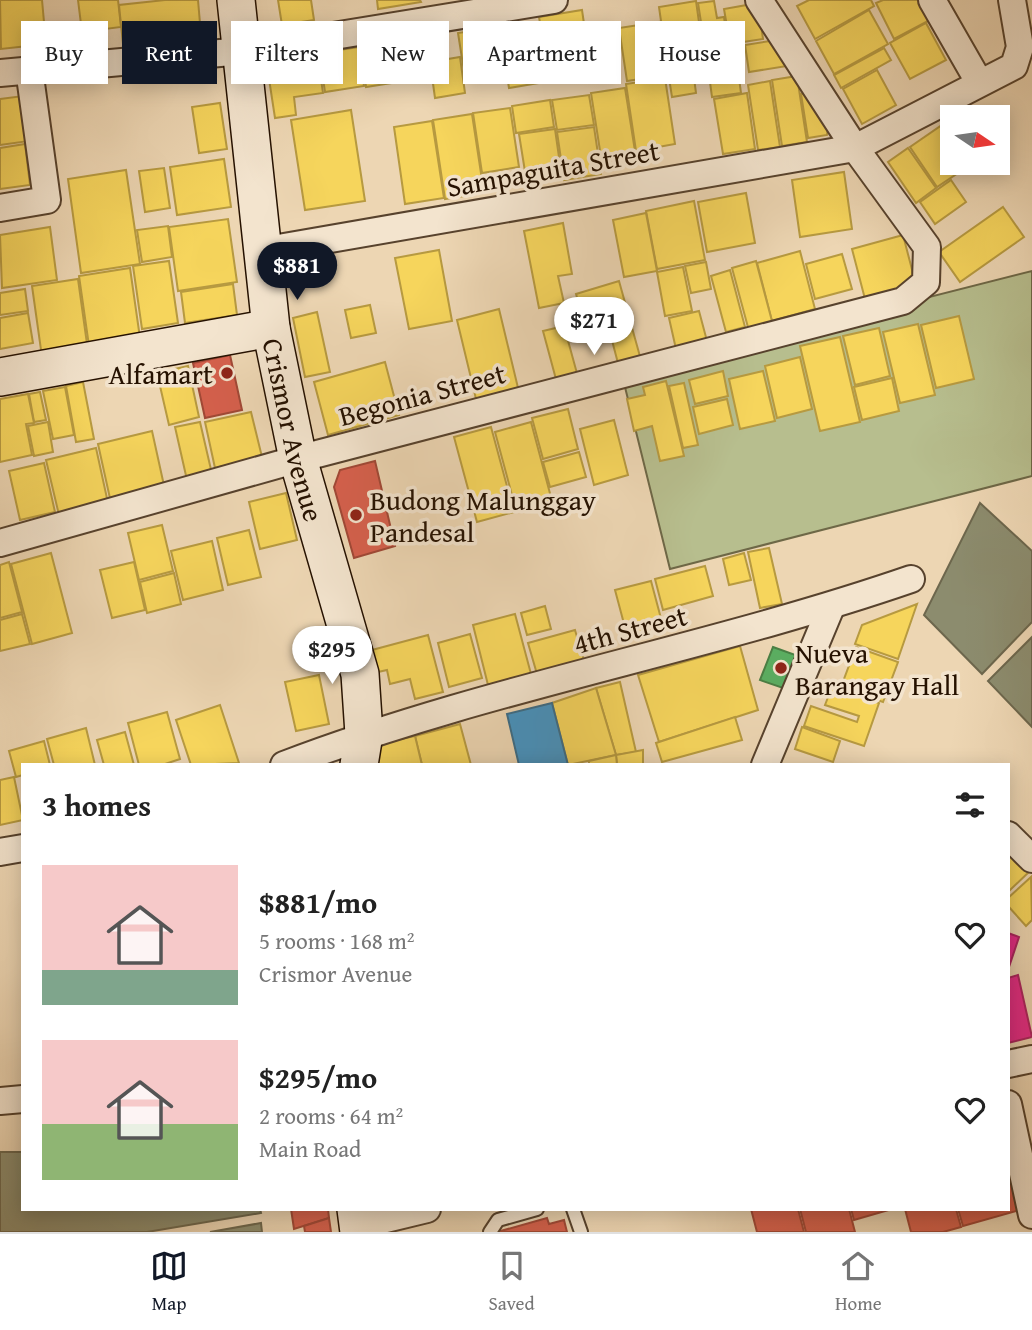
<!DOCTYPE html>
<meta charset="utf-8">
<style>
:root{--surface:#fff;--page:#f2f2f2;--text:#222;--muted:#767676;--line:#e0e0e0;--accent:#111827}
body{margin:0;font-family:"Gentium Book Plus",serif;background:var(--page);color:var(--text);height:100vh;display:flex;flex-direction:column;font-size:26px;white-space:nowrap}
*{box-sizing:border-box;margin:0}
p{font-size:23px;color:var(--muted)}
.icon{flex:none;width:38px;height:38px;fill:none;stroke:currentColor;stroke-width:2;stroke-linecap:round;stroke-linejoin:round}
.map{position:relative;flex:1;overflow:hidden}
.drawer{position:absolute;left:21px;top:763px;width:989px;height:448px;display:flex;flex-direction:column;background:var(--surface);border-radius:0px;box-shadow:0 4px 18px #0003}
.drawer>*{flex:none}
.hud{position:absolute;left:21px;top:21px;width:990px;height:63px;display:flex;gap:14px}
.needle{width:46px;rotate:103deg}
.tools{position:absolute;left:940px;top:105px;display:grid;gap:14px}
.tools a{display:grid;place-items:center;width:70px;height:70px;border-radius:0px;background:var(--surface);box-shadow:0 4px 18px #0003;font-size:35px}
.price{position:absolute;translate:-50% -60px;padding:0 16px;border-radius:24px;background:#fff;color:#222;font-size:23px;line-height:46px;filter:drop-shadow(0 2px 4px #0008)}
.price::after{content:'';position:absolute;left:50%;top:42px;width:21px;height:16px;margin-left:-10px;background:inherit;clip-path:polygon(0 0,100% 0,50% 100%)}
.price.current{background:var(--accent);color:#fff}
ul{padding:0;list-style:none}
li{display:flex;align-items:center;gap:21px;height:175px;padding:0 21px}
li span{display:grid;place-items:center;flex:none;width:196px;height:140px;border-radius:0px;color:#555}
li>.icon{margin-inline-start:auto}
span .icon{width:84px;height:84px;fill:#fffc;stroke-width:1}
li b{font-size:30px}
h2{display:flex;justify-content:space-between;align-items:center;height:84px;padding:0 21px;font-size:30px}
.chip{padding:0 24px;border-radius:0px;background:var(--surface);box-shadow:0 4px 18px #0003;font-size:24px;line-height:63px}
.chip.current{background:var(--accent);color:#fff}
.tab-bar{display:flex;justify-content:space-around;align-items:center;height:98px;border-top:2px solid var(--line);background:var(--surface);font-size:19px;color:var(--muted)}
.tab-bar a{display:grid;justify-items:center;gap:4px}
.tab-bar .current{color:var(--accent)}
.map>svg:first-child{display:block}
.green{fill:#b7be8e;stroke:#6e6847;stroke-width:2}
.homes{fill:#f6d55c;stroke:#b79a40;stroke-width:2}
.shops{fill:#d6604d;stroke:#a14836;stroke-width:2}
.schools{fill:#4393c3;stroke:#3a6c88;stroke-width:2}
.health{fill:#e7298a;stroke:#ad2261;stroke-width:2}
.public{fill:#5aae61;stroke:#4a7f44;stroke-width:2}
.industry{fill:#8c8c6e;stroke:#6d674d;stroke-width:2}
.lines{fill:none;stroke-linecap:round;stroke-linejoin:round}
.lane-casing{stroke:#57422d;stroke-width:16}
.street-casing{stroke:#57422d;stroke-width:30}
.secondary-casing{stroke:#251100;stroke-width:40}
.lane{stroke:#f3e4ce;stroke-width:12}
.street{stroke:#f3e4ce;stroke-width:26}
.secondary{stroke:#f3e4ce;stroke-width:37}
.poi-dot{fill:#8f2418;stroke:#f3e4ce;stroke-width:2.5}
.labels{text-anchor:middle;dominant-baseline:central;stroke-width:7;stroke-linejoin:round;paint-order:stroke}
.street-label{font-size:28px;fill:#251100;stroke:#f3e4ce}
.poi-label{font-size:28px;fill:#251100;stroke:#f3e4ce;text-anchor:start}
</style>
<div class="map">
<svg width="1032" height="1232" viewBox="0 0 1032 1232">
<rect width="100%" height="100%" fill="#edd6b3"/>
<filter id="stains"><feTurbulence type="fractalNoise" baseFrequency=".00286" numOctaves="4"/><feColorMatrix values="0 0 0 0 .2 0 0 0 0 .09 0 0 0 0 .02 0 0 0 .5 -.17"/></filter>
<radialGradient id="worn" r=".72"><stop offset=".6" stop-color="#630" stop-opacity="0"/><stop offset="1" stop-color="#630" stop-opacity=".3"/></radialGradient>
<polygon class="green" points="1032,271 1032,476 670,569 622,375"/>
<g class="homes">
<polygon points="0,0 42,0 46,44 1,49"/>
<polygon points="78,0 118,0 121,27 82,32"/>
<polygon points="165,0 198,0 201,35 123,44 119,5"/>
<polygon points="278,0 311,0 314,20 282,25"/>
<polygon points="377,0 420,0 421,2 378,9"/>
<polygon points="809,0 871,0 874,6 815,39 797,6"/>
<polygon points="883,0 920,0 930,20 894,39 876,3"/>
<polygon points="696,1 703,50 666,56 659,7"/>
<polygon points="714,1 717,18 724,17 728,45 705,48 698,3"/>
<polygon points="758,3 763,39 730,44 724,9"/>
<polygon points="582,10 588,51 546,58 539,17"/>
<polygon points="869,10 888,44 834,74 816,41"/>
<polygon points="659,22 666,75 627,81 619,28"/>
<polygon points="926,23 946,60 910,79 890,43"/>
<polygon points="497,27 503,65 464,71 458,33"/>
<polygon points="537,31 545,82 509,88 501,36"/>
<polygon points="783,39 787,66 749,72 745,45"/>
<polygon points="359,47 364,86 325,92 319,53"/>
<polygon points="884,48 891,60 841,88 834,75"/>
<polygon points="379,49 381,62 408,58 411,80 366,87 362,52"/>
<polygon points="317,51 323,93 294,97 296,115 275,118 266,59"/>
<polygon points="691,55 696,93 672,97 666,59"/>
<polygon points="460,57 465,93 435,98 430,62"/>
<polygon points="877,70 896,105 862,124 843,89"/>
<polygon points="738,71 741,93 712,97 709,75"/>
<polygon points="797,76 807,142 782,146 772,80"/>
<polygon points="665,78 675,144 636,151 626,84"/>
<polygon points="770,81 780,147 758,150 748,85"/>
<polygon points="625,88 635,151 601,157 591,93"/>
<polygon points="747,93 755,149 723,154 714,99"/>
<polygon points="811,93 828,126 827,135 808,138 801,94"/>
<polygon points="589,95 594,125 557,130 552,100"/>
<polygon points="23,96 29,141 0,145 0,99"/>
<polygon points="550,100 554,127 516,133 512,106"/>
<polygon points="220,103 227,149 199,153 192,107"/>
<polygon points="510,108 519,167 482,173 473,113"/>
<polygon points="351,110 365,201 305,210 291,120"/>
<polygon points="472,114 484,193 445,199 433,120"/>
<polygon points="432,121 444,198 405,204 394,127"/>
<polygon points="942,125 952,139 952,163 970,165 937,187 910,147"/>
<polygon points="594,127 601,174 564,180 557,132"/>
<polygon points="555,129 562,178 527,184 519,134"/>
<polygon points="25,144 30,185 0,189 0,148"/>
<polygon points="908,148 936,188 916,203 888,162"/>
<polygon points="224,159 231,207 177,215 170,167"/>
<polygon points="164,168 170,208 145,212 139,171"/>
<polygon points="126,170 140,264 81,273 68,179"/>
<polygon points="844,172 852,229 800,237 792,180"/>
<polygon points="951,180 966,202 935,224 920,202"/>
<polygon points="746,193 755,243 707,252 698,202"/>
<polygon points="694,201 705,260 657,269 646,211"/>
<polygon points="1003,207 1024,237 960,282 939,252"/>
<polygon points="646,213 657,271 624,277 613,220"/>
<polygon points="228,219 237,282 178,291 169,227"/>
<polygon points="563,223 572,274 558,276 564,303 539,308 524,231"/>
<polygon points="168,226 172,257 142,262 137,230"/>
<polygon points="50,227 57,280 2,288 0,235"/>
<polygon points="903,235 916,285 865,299 852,249"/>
<polygon points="439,250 452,321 409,329 395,258"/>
<polygon points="800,251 815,309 772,321 757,263"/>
<polygon points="842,254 852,289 815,299 806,264"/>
<polygon points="169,261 178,323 142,329 133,266"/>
<polygon points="756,261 773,325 749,331 732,268"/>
<polygon points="706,262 711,289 691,293 685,266"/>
<polygon points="683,267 692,311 665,316 657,272"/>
<polygon points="130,268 141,345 90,353 79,276"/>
<polygon points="730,270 745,327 726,332 711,276"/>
<polygon points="78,279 88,351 42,357 32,286"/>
<polygon points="619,281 641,360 619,367 609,329 588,336 576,294"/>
<polygon points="233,284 237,315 185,323 181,292"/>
<polygon points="25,289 28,311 0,315 0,293"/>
<polygon points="370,305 376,333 351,338 345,310"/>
<polygon points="499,309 519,392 477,403 457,320"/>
<polygon points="699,311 707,341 676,349 669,318"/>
<polygon points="317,312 330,372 305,377 293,318"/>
<polygon points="28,313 33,343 0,349 0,318"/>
<polygon points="959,316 974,379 936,388 921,325"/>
<polygon points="918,324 935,395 900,403 883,332"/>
<polygon points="564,326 578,377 557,383 543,331"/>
<polygon points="879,328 890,376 855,385 843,336"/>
<polygon points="840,337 860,422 820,431 800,346"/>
<polygon points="800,357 812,409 777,418 765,366"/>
<polygon points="385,362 399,415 328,435 314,382"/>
<polygon points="188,366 199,417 169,425 157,373"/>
<polygon points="723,371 728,396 695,404 689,380"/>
<polygon points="763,371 775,421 740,429 729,379"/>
<polygon points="892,378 899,411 862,420 854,387"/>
<polygon points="666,381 684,456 660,461 652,426 634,431 627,399 645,395 643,387"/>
<polygon points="83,382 94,439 76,442 66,386"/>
<polygon points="684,383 698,445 683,448 669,386"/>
<polygon points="65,387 74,435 53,439 43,391"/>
<polygon points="40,392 46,420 34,422 29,394"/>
<polygon points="28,394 34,423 26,424 32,455 0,462 0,399"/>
<polygon points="727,399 733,425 699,434 693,407"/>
<polygon points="568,409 578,449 543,459 532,418"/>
<polygon points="251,412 262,457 215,468 205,422"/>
<polygon points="614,420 628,475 594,485 580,429"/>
<polygon points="48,422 53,452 34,456 28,426"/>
<polygon points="200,422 212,474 187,480 175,427"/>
<polygon points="531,422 552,501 516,510 495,432"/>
<polygon points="491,427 514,512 477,522 454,437"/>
<polygon points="152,431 165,490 111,503 98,444"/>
<polygon points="96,448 108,503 59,515 46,460"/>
<polygon points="579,452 586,477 550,487 543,462"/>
<polygon points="44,463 55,512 20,520 9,471"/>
<polygon points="286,493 297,540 260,549 249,502"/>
<polygon points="162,525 173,571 139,580 128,533"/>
<polygon points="249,530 261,577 228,585 217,538"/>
<polygon points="212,541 223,590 183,600 171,551"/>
<polygon points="769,548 782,604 760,608 748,552"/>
<polygon points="51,553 72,633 32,644 11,564"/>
<polygon points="744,553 751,580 729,585 723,559"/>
<polygon points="9,562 22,612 0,618 0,565"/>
<polygon points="134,562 145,610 112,618 100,570"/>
<polygon points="705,566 713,596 663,610 655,579"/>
<polygon points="174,573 181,604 147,613 140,582"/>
<polygon points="651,581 663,626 627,635 615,590"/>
<polygon points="917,604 898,659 855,644 862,625"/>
<polygon points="545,606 551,629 527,635 521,613"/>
<polygon points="22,614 30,644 0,651 0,620"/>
<polygon points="515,614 531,674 488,685 473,625"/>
<polygon points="575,630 584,661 537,674 528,643"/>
<polygon points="470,634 482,678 449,687 438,643"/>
<polygon points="428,635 443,692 415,699 410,679 390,684 387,670 378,672 372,650"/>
<polygon points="740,646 758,710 659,742 638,675"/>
<polygon points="856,647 898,662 883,702 841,687"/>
<polygon points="319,675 329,724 296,731 285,682"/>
<polygon points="620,682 636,752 616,755 596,688"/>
<polygon points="832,687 879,703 864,746 804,726 811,706 857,722 859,716 825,705"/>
<polygon points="596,688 616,755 568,765 552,703"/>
<polygon points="220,705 239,763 191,765 176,720"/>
<polygon points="167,712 180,759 162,765 139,765 128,723"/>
<polygon points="735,717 742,740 662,762 656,743"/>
<polygon points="460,724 471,765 422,765 415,736"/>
<polygon points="802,727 840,741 833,762 795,749"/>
<polygon points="86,728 95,765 54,765 47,739"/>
<polygon points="125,732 134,765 104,765 97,740"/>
<polygon points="415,736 422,765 375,765 377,744"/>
<polygon points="44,741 50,765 23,765 23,775 16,777 9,751"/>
<polygon points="643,750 643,765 617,765 616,755"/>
<polygon points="616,755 617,765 589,765 589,761"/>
<polygon points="14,777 23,820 0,825 0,780"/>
<polygon points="1008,848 1030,871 1008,892"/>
<polygon points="1031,877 1032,920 1026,926 1008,906 1008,898"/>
</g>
<g class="shops">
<polygon points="230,355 242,410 205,418 193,363"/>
<polygon points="375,461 395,546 354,558 334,487 340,470"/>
<polygon points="1008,1152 1023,1209 963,1226 958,1209 1008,1209"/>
<polygon points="291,1209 328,1209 329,1218 294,1229"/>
<polygon points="751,1209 798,1209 804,1232 757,1232"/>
<polygon points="800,1209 849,1209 855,1232 806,1232"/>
<polygon points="851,1209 892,1209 854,1220"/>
<polygon points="905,1209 956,1209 961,1227 943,1232 911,1232"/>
<polygon points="329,1218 331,1232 305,1232 304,1226"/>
<polygon points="547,1218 549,1224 564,1220 567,1232 497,1232"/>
</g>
<polygon class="schools" points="552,703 568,765 519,765 507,714"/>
<g class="health">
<polygon points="1008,933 1019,937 1008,970"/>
<polygon points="1018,975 1032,1037 1008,1043 1008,978"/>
</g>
<polygon class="public" points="773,647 801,657 789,690 760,680"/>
<g class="industry">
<polygon points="980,503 1032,551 1032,622 982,674 924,615"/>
<polygon points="1032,637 1032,727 988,681"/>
<polygon points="0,1152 23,1152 23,1209 260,1209 261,1213 147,1232 0,1232"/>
<polygon points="261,1223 262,1232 210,1232"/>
</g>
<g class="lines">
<g class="lane-casing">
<g id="lane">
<polyline points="573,1209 581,1232"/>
<polyline points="490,1232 498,1220 537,1209"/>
</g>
</g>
<g class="street-casing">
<g id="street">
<polyline points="932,0 979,82"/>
<polyline points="0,73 242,51 554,0"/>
<polyline points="0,208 47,200 29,69"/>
<polyline points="261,251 855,148 1014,66 1020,47 1012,0"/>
<polyline points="0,543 298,459 903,301 926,282 927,247 855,148 759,0"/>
<path d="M 284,765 C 488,687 705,650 911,579"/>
<polyline points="765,765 831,607"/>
<polyline points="1008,835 1032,859"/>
<polyline points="0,852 23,848"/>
<polyline points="1008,1064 1032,1059"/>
<polyline points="0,1101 23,1099"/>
<polyline points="1008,1104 1032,1215"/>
<polyline points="357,1226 427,1209"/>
</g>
</g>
<g class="secondary-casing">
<g id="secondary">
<path id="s1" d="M 236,0 L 271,328 L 298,459 L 360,674 L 364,734 L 359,765"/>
<polyline points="0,377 271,328"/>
<polyline points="356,1209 359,1232"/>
</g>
</g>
<use href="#lane" class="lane"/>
<use href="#street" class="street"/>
<use href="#secondary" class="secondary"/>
</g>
<g class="poi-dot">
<circle cx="227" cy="373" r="7"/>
<circle cx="356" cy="515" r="7"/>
<circle cx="781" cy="668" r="7"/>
</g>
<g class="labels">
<g class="street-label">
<text transform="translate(553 168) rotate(-10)">Sampaguita Street</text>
<text transform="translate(422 394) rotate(-15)">Begonia Street</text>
<text stroke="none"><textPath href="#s1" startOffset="434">Crismor Avenue</textPath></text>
<text transform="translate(630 629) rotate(-15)">4th Street</text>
</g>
<g class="poi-label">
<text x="213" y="373" text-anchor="end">Alfamart</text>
<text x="370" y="499">Budong Malunggay<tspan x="370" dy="32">Pandesal</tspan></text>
<text x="795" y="652">Nueva<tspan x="795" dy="32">Barangay Hall</tspan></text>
</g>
</g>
<rect width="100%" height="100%" filter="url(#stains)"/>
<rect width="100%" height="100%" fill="url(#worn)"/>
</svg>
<div class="tools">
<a><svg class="needle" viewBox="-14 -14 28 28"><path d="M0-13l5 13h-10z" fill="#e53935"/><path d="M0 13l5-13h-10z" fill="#767676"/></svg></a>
</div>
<b class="price current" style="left:297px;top:302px">$881</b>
<b class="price" style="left:594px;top:357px">$271</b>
<b class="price" style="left:332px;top:686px">$295</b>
<div class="hud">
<a class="chip">Buy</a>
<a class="chip current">Rent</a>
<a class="chip">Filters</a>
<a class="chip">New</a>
<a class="chip">Apartment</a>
<a class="chip">House</a>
</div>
<section class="drawer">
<h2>3 homes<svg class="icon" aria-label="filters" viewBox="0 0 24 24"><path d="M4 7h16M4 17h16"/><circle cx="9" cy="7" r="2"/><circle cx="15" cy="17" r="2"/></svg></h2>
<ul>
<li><span style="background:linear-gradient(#f6c9c9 75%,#7fa58c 0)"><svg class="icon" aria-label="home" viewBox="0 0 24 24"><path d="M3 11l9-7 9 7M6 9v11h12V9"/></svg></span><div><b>$881/mo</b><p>5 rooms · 168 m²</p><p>Crismor Avenue</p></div><svg class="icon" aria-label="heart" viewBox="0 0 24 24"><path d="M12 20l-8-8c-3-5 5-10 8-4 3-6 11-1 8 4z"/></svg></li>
<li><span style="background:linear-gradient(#f6c9c9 60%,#8fb573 0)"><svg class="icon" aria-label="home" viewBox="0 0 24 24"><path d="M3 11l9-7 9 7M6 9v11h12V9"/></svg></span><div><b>$295/mo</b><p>2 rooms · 64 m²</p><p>Main Road</p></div><svg class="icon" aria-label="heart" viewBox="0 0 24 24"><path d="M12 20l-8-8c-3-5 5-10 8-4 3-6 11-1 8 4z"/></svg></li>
</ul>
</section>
</div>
<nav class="tab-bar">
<a class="current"><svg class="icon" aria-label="map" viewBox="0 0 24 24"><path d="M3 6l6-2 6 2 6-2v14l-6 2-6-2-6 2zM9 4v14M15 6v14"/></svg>Map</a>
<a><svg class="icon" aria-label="saved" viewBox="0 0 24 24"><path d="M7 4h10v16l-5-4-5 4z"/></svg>Saved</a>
<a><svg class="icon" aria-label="home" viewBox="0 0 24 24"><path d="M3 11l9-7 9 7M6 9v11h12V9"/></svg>Home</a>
</nav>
